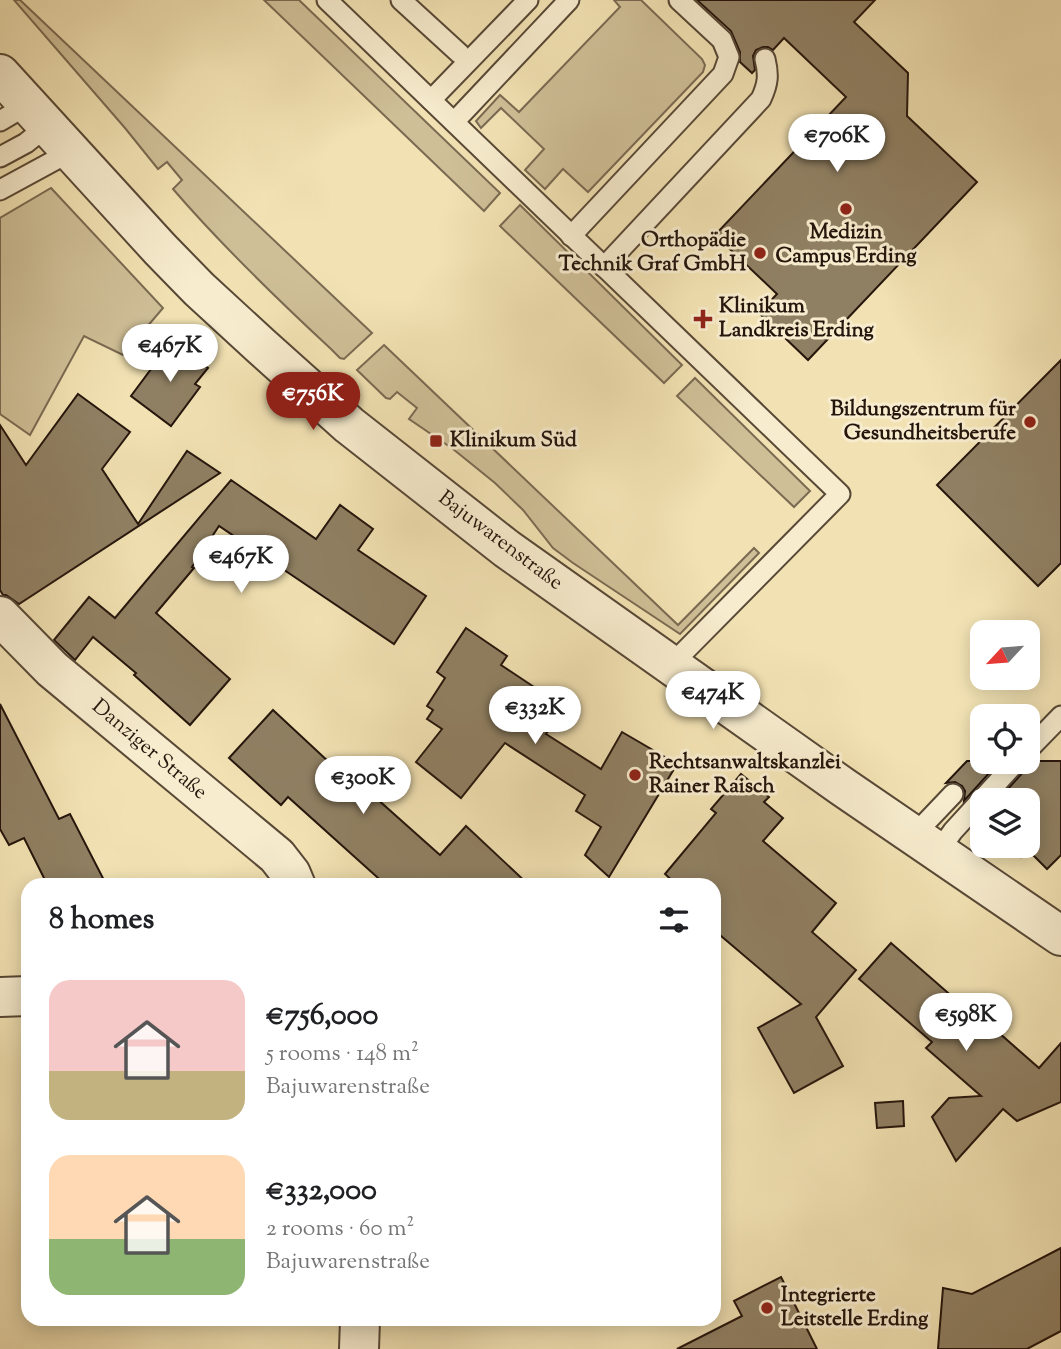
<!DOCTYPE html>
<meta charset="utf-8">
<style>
:root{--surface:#fff;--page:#f2f2f2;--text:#202124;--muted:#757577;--accent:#8f2418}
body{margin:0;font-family:"Sorts Mill Goudy",serif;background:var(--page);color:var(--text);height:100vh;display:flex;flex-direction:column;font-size:26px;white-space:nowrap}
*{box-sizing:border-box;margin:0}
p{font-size:23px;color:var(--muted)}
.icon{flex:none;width:38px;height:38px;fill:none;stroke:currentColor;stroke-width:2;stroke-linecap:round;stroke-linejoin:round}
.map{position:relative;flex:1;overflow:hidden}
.side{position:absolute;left:21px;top:878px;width:700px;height:448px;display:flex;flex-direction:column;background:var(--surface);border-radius:21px;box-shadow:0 4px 18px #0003}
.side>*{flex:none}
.needle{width:46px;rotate:244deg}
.controls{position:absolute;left:970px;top:620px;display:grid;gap:14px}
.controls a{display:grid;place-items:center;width:70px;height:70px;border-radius:14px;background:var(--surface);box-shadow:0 4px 18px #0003;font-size:35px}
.price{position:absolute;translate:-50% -60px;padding:0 16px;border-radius:24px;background:#fff;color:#222;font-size:23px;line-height:46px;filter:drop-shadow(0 2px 4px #0008)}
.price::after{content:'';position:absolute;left:50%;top:42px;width:21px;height:16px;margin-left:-10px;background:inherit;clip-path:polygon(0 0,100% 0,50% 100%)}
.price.current{background:var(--accent);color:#fff}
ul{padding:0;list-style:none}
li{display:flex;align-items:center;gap:21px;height:175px;padding:0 28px}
li span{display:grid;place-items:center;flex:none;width:196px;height:140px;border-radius:21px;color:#555}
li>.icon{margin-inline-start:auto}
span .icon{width:84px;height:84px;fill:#fffc;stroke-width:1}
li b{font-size:30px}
h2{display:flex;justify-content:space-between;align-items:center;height:84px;padding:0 28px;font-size:30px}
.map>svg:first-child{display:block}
.green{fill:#cfbf97;stroke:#7a6a52;stroke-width:2}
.building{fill:#908063;stroke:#25150c;stroke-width:2}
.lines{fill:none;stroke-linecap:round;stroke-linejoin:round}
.lane-casing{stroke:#584836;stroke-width:23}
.street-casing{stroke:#584836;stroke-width:42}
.lane{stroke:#f7ecce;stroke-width:19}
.street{stroke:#f7ecce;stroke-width:38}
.poi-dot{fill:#8f2418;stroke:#f7ecce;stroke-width:2.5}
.labels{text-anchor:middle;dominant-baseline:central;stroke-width:6;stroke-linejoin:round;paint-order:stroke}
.poi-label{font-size:21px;font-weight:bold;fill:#25150c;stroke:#f7ecce;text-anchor:start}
.street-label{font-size:21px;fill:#25150c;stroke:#f7ecce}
</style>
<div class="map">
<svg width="1061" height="1349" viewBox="0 0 1061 1349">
<rect width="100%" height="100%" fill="#f2e2b3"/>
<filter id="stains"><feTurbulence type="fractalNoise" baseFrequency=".00286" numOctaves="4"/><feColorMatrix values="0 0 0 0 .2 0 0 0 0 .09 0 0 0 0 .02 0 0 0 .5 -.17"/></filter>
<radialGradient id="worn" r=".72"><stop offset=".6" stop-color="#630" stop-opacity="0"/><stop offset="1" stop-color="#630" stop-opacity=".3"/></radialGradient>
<g class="green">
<path d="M 14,0 L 20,0 L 372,333 L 344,359 L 340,358 L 331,349 C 276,298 222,246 173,189 L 182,180 L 167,162 L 158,169 L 125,128 Z"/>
<polygon points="264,0 299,0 500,193 484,211"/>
<polygon points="614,0 641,0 702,59 705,65 703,72 588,192 563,169 545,189 525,170 544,149 501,108 481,128 476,121 500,95 519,112 620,7"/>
<polygon points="51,188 163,308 123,355 84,336 30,435 0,414 0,218"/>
<polygon points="520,205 682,365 664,383 500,226"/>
<polygon points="384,345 678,625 754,548 759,553 680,634 573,563 553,548 523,510 495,483 453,449 409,419 417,408 397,392 390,399 386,398 357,370"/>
<polygon points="695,378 810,491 794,507 677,396"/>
</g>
<g class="building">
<polygon points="697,0 875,0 854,22 908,73 907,116 977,182 808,360 759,313 777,294 715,235 846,97 784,38 773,50 768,47 763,47 756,50 753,56 755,70 752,73 740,62 740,52 731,31"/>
<polygon points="172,341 208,368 195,384 200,387 171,426 131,396"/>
<polygon points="1061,360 1061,563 1038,586 937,485"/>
<polygon points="78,394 130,432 102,469 138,524 187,451 220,473 19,604 6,595 3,595 0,590 0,425 26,465"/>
<polygon points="231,480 316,539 340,505 373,529 358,550 426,596 394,644 219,526 192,567 194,568 156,613 230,679 190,725 134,675 136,673 93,637 75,660 54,640 89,597 115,618"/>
<polygon points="466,628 507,656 501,665 564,707 546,734 601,769 622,732 677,764 609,877 585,855 601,827 576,811 585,795 505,743 461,798 416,762 442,729 427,719 433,710 427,706 445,678 437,672"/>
<polygon points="0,704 59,819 70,814 107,886 48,886 24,838 9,845 0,829"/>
<polygon points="273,710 345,777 348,773 440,855 466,826 530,886 387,886 288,797 281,805 229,758"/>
<polygon points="967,761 1000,761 964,801 965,791 962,786 955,782 946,783"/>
<polygon points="1033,761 1061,761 1061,855 1047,869 1028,850 1021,857 1009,845 1027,845 1027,800 998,800 1026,769 1029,763"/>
<polygon points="741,774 769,797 764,802 783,818 763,841 836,903 812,932 856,970 816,1017 843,1066 794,1093 758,1028 801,1004 714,930 714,886 678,886 665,874 716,813 711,809"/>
<polygon points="891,943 963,1006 965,1003 1039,1068 1061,1043 1061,1102 1017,1121 1003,1109 956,1161 932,1117 949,1098 981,1096 926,1048 932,1042 859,979"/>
<polygon points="903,1101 904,1126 877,1128 875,1103"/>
<polygon points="1061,1248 1061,1331 1027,1349 938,1349 943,1288 972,1294"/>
<polygon points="781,1277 817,1349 677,1349 742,1316 734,1301"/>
</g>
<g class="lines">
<g class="lane-casing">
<g id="lane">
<polyline points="327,0 840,494 671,665"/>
<polyline points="401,0 460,54"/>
<polyline points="431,100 528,0"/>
<polyline points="0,121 27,105"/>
<polyline points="454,122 569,0"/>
<polyline points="0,157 26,143 47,126"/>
<polyline points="0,190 70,152"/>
<polyline points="571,236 723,74 729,57 722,40 679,0"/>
<path d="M 604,267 L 761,99 C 768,84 769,75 765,59"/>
<polyline points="1027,751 1061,716"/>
<polyline points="914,835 953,794"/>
<polyline points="938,852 953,831 1017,761"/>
</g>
</g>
<g class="street-casing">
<g id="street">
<polyline points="0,74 160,249 199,289 261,346 349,425 507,549 843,787 1061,936"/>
<polyline points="0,616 52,669 277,856 291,874 296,886"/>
<polyline points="0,997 28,996"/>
<polyline points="359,1349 360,1320"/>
</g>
</g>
<use href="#lane" class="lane"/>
<use href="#street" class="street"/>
</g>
<g class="poi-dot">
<circle cx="846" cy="209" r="7"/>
<circle cx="760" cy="253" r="7"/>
<path d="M699.5 308.5h7v7h7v7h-7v7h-7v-7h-7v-7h7z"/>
<circle cx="1030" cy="422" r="7"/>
<rect x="429" y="434" width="14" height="14" rx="3.5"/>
<circle cx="635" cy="775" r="7"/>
<circle cx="767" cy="1308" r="7"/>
</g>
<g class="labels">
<g class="poi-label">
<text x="846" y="233" text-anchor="middle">Medizin<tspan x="846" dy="24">Campus Erding</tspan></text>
<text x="746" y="241" text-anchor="end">Orthopädie<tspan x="746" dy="24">Technik Graf GmbH</tspan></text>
<text x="719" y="307">Klinikum<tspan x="719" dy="24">Landkreis Erding</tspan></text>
<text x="1016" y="410" text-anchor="end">Bildungszentrum für<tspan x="1016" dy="24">Gesundheitsberufe</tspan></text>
<text x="450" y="441">Klinikum Süd</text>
<text x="649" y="763">Rechtsanwaltskanzlei<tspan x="649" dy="24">Rainer Raisch</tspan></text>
<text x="781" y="1296">Integrierte<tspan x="781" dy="24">Leitstelle Erding</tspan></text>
</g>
<g class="street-label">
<text transform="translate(500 541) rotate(37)">Bajuwarenstraße</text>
<text transform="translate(149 750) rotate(40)">Danziger Straße</text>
</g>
</g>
<rect width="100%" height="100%" filter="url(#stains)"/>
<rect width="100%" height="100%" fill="url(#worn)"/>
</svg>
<div class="controls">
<a><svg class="needle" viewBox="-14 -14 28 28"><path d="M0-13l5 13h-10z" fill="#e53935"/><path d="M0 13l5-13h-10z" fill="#757577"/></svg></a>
<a><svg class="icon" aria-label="locate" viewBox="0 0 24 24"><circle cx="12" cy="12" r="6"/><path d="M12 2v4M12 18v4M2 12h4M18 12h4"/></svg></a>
<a><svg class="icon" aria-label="layers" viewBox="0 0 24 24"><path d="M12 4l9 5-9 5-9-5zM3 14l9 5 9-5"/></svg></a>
</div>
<b class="price" style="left:837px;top:174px">€706K</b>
<b class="price" style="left:170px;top:384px">€467K</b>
<b class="price current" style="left:313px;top:432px">€756K</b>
<b class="price" style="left:241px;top:595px">€467K</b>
<b class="price" style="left:713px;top:731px">€474K</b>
<b class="price" style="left:535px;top:746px">€332K</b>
<b class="price" style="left:363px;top:816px">€300K</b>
<b class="price" style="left:966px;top:1053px">€598K</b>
<section class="side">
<h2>8 homes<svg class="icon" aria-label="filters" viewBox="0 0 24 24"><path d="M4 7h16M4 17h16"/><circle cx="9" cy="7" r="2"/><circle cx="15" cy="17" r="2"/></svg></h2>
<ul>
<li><span style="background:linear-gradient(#f6c9c9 65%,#c2b280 0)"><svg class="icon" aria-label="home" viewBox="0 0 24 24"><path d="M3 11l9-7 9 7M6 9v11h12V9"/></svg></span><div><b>€756,000</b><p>5 rooms · 148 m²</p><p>Bajuwarenstraße</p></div></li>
<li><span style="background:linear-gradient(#ffd9b3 60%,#8fb573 0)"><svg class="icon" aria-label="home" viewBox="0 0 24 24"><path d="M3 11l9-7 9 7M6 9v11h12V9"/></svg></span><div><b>€332,000</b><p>2 rooms · 60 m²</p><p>Bajuwarenstraße</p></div></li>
</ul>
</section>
</div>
